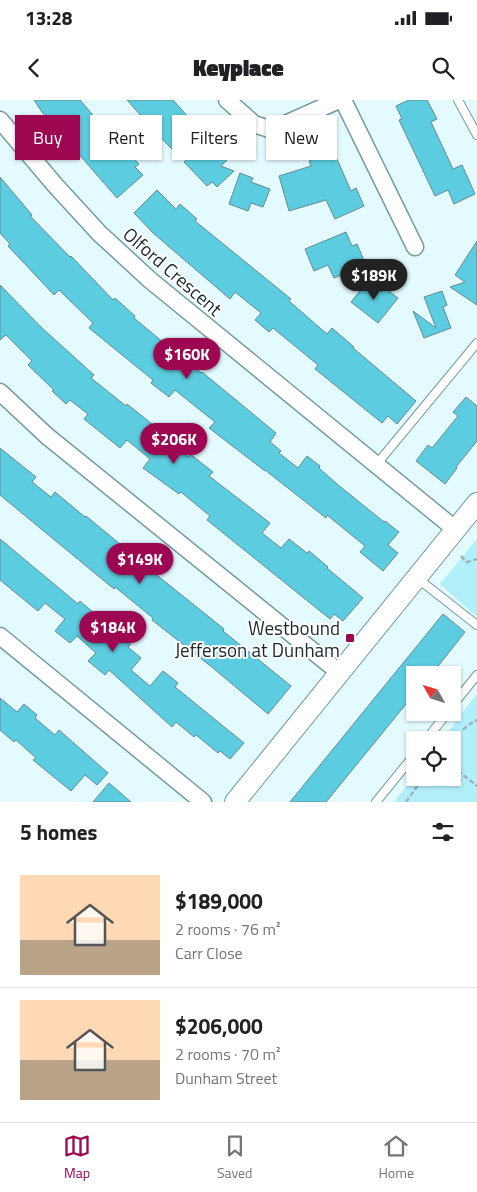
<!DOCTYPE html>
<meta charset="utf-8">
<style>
:root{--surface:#fff;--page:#f6f6f6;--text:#202124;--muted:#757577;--line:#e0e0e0;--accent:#9d0751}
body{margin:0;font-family:"Titillium Web",sans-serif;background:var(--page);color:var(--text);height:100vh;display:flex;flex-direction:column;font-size:19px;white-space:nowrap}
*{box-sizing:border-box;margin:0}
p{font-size:16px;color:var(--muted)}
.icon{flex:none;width:28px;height:28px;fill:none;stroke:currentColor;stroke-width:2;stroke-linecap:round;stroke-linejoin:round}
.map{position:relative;height:702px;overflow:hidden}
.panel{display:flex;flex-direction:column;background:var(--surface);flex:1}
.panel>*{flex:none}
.guide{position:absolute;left:15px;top:15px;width:448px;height:45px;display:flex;gap:10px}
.needle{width:32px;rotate:309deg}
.fabs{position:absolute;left:406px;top:566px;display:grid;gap:10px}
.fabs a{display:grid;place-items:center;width:55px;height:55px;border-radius:0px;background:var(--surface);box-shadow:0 1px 4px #0004;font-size:25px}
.price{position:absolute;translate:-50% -42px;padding:0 11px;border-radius:18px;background:var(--accent);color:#fff;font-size:16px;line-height:32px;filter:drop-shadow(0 1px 2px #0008)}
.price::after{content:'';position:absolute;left:50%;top:30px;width:15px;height:11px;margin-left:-8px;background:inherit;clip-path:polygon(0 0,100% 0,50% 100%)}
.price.current{background:#222;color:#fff}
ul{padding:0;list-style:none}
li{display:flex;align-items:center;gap:15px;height:125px;padding:0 20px}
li+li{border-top:1px solid var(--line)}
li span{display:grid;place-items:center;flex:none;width:140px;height:100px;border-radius:0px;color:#555}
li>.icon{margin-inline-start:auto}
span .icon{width:60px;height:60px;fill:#fffc;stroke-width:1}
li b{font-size:21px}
h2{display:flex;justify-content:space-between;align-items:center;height:60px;padding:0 20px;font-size:21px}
.chip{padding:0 18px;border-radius:0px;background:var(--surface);box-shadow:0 1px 4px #0004;font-size:18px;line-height:45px}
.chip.current{background:var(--accent);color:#fff}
.status{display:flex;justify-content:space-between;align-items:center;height:35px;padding:0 25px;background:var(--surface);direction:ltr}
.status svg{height:14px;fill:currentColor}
header{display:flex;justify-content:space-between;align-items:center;height:65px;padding:0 20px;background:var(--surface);font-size:22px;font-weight:800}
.tab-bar{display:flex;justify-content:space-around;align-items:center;height:70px;border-top:1px solid var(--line);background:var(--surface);font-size:14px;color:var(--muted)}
.tab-bar a{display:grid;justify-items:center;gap:2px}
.tab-bar .current{color:var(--accent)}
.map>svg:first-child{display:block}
.green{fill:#b1effb}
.building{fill:#5ccde0;stroke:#668a91}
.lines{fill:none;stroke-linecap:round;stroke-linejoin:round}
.service-casing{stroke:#769aa1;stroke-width:10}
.minor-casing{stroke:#769aa1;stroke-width:19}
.tertiary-casing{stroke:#769aa1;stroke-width:22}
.path{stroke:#9fb3b7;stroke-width:2.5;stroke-dasharray:5 2.5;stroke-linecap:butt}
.service{stroke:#fff;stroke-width:8}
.minor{stroke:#fff;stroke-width:16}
.tertiary{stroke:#fff;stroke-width:20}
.poi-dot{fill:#9d0751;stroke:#fff;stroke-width:2}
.labels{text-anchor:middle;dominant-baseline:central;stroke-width:4;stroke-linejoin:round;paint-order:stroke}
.street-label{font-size:19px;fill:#19282b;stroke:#fff}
.poi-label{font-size:19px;fill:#19282b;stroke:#fff;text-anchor:end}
</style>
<div class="status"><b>13:28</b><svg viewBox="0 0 49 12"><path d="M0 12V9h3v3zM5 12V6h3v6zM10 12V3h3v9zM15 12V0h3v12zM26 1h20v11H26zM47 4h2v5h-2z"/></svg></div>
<header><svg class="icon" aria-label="back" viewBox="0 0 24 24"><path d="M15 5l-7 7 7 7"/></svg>Keyplace<svg class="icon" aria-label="search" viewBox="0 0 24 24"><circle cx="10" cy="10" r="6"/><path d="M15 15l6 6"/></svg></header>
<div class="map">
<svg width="477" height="702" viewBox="0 0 477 702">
<rect width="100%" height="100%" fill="#e3fafe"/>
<g class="green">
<polygon points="477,439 477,517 440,484"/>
<polygon points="477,594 477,702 394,702 415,675 415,678 452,678 452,640 442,640"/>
</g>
<g class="building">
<polygon points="34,0 80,0 103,27 104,26 139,64 135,67 143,75 117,98 42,12"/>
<polygon points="127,0 173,0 190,19 192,17 229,58 221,66 234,71 217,87 212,82 207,86 184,62 188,58 176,46 172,49 161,38"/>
<polygon points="409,0 427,0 437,19 431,22 453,69 462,65 475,94 454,104 448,90 435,96 399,20 402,19 396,6"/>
<polygon points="333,50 351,91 356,88 364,106 335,119 326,100 289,111 279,76 311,66 309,61"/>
<polygon points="240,73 253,78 251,82 270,89 263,107 251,103 248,111 229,104"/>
<polygon points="0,77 32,115 30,116 70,157 71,156 113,200 115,198 135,216 134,218 164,243 160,248 180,264 184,259 201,273 202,272 276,333 270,342 281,351 279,353 298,368 307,356 320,366 319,368 337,384 384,422 385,421 399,432 388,445 398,453 383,471 360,452 365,446 327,415 326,418 265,370 265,371 209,328 215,322 175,290 169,297 151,283 153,280 89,228 93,223 59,190 54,195 8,146 10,144 0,133"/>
<polygon points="157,90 176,109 180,104 197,119 195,121 291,199 289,201 327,234 332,228 354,247 353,248 416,301 397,324 388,316 382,323 315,269 318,265 273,228 269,232 255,220 261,213 235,192 230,199 153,133 134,113"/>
<polygon points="346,132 352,146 357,144 366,165 334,178 328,165 314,171 305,149"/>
<polygon points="477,141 477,205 450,187 465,182 455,175"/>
<polygon points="368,181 381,192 385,188 398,198 378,223 351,202"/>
<polygon points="0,185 42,228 94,275 91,278 126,306 127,304 152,324 150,326 188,357 190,354 213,372 209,376 270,423 262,433 281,448 289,439 307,453 309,451 328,467 327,468 363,498 343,521 334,514 330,519 207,420 210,416 181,392 179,394 143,368 150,359 127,340 120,348 84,319 88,314 70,300 66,304 52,291 54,290 28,265 32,261 6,235 0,240"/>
<polygon points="442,191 447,205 443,207 451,228 424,238 413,211 436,228 424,197"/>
<polygon points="466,297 477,306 477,341 456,367 457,368 445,384 416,361 428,345 432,348 458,316 453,312"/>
<polygon points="0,348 36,377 32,382 51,397 55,392 85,417 86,416 138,459 138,460 224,529 223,531 291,586 268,614 213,568 152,520 153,518 115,487 114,489 0,395"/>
<polygon points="0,439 78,504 80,501 95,514 94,516 113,532 115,530 131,544 128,547 141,558 131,570 150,586 163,571 178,583 175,587 244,643 230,659 220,651 218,653 196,635 194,637 176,622 172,627 109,570 105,575 88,561 96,553 77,536 70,543 55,531 65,519 45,503 38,511 0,480"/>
<polygon points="443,514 465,532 431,575 415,575 415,593 326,702 290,702"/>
<polygon points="0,598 17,612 24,604 37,615 35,618 55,635 59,630 108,673 97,685 85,675 71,691 33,660 36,658 16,640 14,642 0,630"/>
<polygon points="109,683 131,702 93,702"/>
</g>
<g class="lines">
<g class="service-casing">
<g id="service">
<polyline points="458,0 477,35"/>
<polyline points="376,365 477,243"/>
<polyline points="417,478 477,525"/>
<polyline points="452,606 477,575"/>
<polyline points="426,640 448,612"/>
<polyline points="376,702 415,654"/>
</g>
</g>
<g class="minor-casing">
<g id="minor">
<polyline points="227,0 254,24 272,30 339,0"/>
<polyline points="343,0 415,147"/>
<polyline points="0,20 55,85 99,133 150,180 455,429"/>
<polyline points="0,292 47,336 340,573"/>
<polyline points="0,536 203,702"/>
</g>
</g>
<g class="tertiary-casing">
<polyline id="tertiary" points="235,702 477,403"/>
</g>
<g class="path">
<polyline points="461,456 467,462 477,459"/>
<polyline points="452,640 468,625 477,620"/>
<polyline points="452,666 477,686"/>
<polyline points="406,702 423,678"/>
</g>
<use href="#service" class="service"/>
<use href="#minor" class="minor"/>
<use href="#tertiary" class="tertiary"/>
</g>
<rect class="poi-dot" x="345" y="533" width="10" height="10" rx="2.5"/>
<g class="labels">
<g class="street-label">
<text transform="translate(173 171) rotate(41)">Olford Crescent</text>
</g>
<g class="poi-label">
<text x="340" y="527">Westbound<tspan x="340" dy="22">Jefferson at Dunham</tspan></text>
</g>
</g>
</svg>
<div class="fabs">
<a><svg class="needle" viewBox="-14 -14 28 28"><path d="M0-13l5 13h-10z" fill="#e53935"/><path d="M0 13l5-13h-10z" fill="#757577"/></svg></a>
<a><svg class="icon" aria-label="locate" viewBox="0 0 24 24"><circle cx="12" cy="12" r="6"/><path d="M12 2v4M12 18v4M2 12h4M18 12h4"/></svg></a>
</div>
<b class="price current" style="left:374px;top:201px">$189K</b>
<b class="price" style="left:187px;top:280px">$160K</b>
<b class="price" style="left:174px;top:365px">$206K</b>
<b class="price" style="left:140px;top:485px">$149K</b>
<b class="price" style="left:113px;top:553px">$184K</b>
<div class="guide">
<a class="chip current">Buy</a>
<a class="chip">Rent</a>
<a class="chip">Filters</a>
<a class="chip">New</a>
</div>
</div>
<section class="panel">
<h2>5 homes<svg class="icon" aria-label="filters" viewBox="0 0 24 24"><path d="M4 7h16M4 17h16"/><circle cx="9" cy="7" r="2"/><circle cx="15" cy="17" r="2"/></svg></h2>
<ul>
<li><span style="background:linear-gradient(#ffd9b3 65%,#b9a48a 0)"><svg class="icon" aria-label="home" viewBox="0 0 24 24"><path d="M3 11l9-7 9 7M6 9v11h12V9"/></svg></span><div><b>$189,000</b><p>2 rooms · 76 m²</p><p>Carr Close</p></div></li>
<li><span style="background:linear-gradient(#ffd9b3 60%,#b9a48a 0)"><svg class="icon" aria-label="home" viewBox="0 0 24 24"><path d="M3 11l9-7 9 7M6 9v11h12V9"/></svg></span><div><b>$206,000</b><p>2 rooms · 70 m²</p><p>Dunham Street</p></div></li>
</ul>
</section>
<nav class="tab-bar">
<a class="current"><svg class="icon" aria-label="map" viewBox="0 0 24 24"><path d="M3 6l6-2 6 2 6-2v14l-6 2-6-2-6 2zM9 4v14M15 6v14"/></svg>Map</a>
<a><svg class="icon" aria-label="saved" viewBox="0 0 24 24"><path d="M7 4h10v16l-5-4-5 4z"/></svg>Saved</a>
<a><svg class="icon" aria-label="home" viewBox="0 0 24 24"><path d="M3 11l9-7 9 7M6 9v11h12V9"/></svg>Home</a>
</nav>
